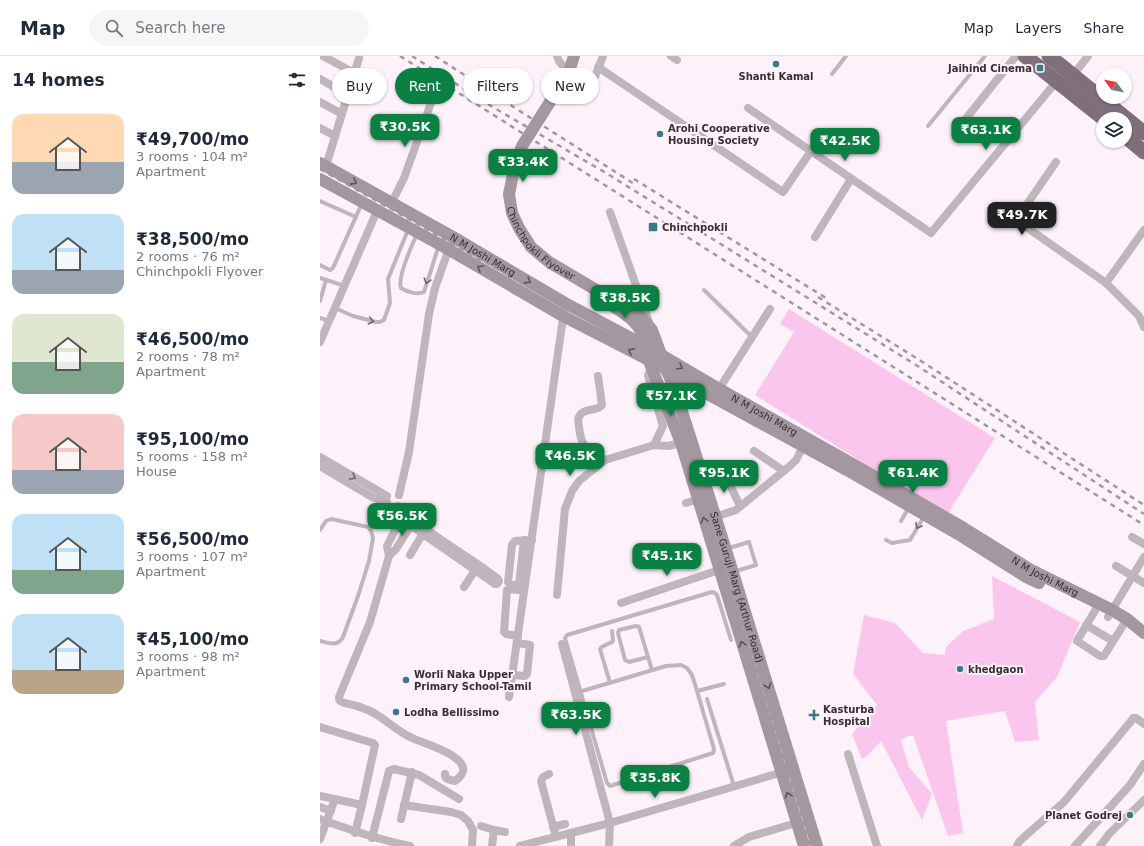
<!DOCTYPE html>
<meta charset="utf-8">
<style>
:root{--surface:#fff;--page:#f6f6f7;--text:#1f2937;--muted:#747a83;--line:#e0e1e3;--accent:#0b8043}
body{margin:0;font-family:"DejaVu Sans",sans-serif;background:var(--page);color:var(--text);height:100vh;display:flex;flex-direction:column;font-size:15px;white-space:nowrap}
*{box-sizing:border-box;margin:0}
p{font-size:13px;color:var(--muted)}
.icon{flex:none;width:22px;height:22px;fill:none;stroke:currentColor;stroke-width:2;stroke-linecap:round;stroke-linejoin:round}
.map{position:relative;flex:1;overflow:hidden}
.sheet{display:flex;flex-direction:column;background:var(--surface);width:320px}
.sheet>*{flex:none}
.banner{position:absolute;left:12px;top:12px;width:380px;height:36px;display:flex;gap:8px}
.needle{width:26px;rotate:302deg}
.controls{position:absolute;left:776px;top:12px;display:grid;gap:8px}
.controls a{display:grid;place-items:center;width:36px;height:36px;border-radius:50%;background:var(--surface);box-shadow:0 1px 3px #0004;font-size:20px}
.price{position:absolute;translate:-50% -34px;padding:0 9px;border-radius:8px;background:var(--accent);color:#fff;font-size:13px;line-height:26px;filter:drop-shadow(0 1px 2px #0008)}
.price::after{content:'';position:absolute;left:50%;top:24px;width:12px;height:9px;margin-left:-6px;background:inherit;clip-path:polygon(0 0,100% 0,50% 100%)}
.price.on{background:#222;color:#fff}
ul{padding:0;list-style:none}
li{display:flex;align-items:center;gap:12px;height:100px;padding:0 12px}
li span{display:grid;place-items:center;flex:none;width:112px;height:80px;border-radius:12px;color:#555}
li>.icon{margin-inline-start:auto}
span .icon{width:48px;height:48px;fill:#fffc;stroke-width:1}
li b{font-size:17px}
h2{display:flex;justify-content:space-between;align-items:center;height:48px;padding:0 12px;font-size:17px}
.chip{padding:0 14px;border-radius:18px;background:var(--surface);box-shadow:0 1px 3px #0004;font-size:14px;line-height:36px}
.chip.on{background:var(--accent);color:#fff}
header{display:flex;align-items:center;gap:24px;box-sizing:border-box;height:56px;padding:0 20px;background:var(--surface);border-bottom:1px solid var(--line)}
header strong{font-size:19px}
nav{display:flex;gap:22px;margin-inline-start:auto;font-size:14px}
.search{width:280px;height:36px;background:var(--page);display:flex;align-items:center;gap:10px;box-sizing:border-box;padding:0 14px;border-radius:22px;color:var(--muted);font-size:15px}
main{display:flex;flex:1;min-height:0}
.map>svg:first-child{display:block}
.green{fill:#fac6ed}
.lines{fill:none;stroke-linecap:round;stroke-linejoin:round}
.lane{stroke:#bfb6bc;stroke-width:4}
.street{stroke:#bfb6bc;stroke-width:8}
.secondary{stroke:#a497a0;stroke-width:12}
.highway{stroke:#806e7b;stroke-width:15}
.rail{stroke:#a2989f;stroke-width:2.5;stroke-dasharray:5 5;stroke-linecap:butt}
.oneway{stroke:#5d535a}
.oneway2{stroke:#6d656a}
.poi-dot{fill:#347b86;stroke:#fdf1fa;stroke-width:1.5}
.labels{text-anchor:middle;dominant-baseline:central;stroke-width:4;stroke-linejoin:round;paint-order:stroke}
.poi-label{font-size:10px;font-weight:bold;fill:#372f34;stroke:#fdf1fa;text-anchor:start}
.street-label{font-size:10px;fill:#372f34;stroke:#fdf1fa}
</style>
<header>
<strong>Map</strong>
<div class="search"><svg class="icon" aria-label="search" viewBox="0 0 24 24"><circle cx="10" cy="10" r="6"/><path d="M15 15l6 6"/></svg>Search here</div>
<nav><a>Map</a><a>Layers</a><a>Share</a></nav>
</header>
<main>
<section class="sheet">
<h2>14 homes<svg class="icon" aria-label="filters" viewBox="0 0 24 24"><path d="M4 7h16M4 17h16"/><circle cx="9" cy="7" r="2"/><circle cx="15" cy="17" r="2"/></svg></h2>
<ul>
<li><span style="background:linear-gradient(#ffd9b3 60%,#9aa5b1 0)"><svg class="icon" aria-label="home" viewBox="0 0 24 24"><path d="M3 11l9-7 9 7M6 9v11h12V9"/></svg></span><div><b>₹49,700/mo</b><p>3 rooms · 104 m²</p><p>Apartment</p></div></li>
<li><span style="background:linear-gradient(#bfe0f5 70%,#9aa5b1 0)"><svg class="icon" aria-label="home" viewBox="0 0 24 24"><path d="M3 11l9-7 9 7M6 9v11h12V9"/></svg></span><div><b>₹38,500/mo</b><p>2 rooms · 76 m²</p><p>Chinchpokli Flyover</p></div></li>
<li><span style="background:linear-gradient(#dfe7d0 60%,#7fa58c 0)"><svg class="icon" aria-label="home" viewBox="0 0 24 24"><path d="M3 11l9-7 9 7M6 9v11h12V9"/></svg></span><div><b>₹46,500/mo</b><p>2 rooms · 78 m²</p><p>Apartment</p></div></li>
<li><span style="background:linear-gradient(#f6c9c9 70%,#9aa5b1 0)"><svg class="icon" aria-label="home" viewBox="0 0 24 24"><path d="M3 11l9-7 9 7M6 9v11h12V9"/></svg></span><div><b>₹95,100/mo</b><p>5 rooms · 158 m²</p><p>House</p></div></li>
<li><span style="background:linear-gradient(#bfe0f5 70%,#7fa58c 0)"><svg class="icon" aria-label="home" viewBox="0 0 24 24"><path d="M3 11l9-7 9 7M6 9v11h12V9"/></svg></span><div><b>₹56,500/mo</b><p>3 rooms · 107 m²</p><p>Apartment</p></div></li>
<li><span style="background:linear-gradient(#bfe0f5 70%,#b9a48a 0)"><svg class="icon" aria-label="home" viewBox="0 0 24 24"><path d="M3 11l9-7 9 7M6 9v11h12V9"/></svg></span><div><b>₹45,100/mo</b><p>3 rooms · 98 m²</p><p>Apartment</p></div></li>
</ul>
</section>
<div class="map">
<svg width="824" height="790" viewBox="0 0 824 790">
<rect width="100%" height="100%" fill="#fdf1fa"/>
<g class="green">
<polygon points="469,253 675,382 627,459 435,339 474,276 460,268"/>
<polygon points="672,520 760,566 737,621 715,646 719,684 695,686 685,655 626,665 643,777 628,780 593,679 586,681 581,684 589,711 612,738 602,764 561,685 547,700 542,703 532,678 557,649 533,618 544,559 575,567 603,597 625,599 626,591 643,575 674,563"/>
</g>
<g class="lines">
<g class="lane">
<polyline points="512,18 526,0"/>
<polyline points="608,70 665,0"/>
<polyline points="0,145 36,161"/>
<path d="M 97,178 C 92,189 77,221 81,232 C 87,236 97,239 104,236 L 119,189"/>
<polyline points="0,209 10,214 13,212 42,147"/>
<polyline points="0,222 25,230"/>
<polyline points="384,234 432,281"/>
<polyline points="0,245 6,224"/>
<polyline points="15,252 33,260 56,266 60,266 64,264 70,247 68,223 88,174"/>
<polyline points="0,262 9,265"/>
<polyline points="581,465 589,451"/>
<path d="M 0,474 L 6,465 L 11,463 L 48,471 L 51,475 L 53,482 L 49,505 L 38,540 L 23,581 C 18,591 9,587 0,585"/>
<polyline points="566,484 572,487 590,484 605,459"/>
<polyline points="406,493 429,486 436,509 413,516"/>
<polyline points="328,601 309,606 305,604 298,577 299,574 316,570 319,571 332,614"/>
<path d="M 290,627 L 280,593 C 283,588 290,589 293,585 L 292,575"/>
<polyline points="404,628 377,635 394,693 393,697 290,730 287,727 245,582 247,579 392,536 395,537 397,539 411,584"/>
<polyline points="259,636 346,610 361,609 367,612 372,619 377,635"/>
<polyline points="387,643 414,730"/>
</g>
<g class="street">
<polyline points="3,0 34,17"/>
<polyline points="237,0 239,5 261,33 269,36 283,0"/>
<polyline points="351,0 357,4"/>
<polyline points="278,11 463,136 491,95"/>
<polyline points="757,14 768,0"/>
<polyline points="0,23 28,39"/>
<polyline points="0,46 22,58"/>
<polyline points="428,52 611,177 736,26"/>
<polyline points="644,65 696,0"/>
<polyline points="0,72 15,80"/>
<polyline points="736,106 703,154 701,161 702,168 786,227"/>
<polyline points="6,110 39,2"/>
<polyline points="72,146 84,122 112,44"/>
<polyline points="290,156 329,266"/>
<polyline points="824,174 786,227 819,260 824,271"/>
<polyline points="495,181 531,123"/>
<polyline points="0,286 57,155"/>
<polyline points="332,310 328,319 329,323 343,370 334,389"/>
<path d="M 278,320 L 282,349 C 278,355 268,352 262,357 C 257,361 258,365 259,371 C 261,391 268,396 285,404"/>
<polyline points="399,333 450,253"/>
<polyline points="434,395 464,415"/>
<polyline points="0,401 67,440"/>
<polyline points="0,410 52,441 67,446"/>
<polyline points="405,418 420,450"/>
<polyline points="79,439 89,396 109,258 115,232 133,181"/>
<polyline points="366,447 382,442"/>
<path d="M 73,451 L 81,462 L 90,469 L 175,528 L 177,528 L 179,525 L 178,523 C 155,505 130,491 106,473 C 96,466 86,459 78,450"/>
<path d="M 84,456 L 67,490 L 69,500 L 50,566 L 19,641 C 19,644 19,645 22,646 C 26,648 32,648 37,650 C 41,651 44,653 48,654 C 64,661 76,675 92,682 C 104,688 165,704 135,725 C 130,724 124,723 125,718"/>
<polyline points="395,461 416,454 471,409 476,404 485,387"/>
<polyline points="812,481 824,488"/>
<polyline points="90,499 105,474"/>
<polyline points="69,500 76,493 93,466"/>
<polyline points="796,510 824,527"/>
<polyline points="199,529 204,484"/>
<polyline points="205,529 191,529 188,526 192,489 195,485 212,484"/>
<polyline points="144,531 158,510"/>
<polyline points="198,534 189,533 187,534 184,576 186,578 198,580"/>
<polyline points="237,539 245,453 252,435 259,425 285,404 334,389 348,390 361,387"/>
<polyline points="301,547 399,514"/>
<polyline points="779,548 757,585 780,600 784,600 807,563"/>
<polyline points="788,561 824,501"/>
<polyline points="766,569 793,585"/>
<polyline points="242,588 290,767 289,790"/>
<polyline points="193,619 205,620 207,618 210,589 197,587"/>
<polyline points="189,641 244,255"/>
<polyline points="0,671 53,687 55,689 42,749 0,740"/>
<polyline points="528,698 557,790"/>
<polyline points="229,718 223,721 221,725 236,781"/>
<polyline points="84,749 131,756 141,759 148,765 153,774 152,790"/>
<polyline points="0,751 11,755"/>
<path d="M 0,763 C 30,774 59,784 90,790"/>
<polyline points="81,763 92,716"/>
<polyline points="161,770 174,774 185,776"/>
<polyline points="233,771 245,768"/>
<polyline points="35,777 42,749"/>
<polyline points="251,777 251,790"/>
<polyline points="52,782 69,715 74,713 99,719 139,743"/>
<polyline points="0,783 15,743"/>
<polyline points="172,790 174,774"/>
<polyline points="200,790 290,767 473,713"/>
<polyline points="414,790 429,781 476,767"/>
<polyline points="697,790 699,786 703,782 744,746 812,664 813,662 816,662 824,668"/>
<polyline points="755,790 810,729 824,708"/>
<polyline points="780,790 789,778 824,744"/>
</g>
<g class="secondary">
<path id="s1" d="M 254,0 L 249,16 L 202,90 L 195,109 L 189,138 L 192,157 L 199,172 L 211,191 L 229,206 L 283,238 L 290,239 L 319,258 L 332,274 L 360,349 L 406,494 L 497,790"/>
<path id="s2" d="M 0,107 L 133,181 L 245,247 L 326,290 L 399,333 L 538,411 L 642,471 L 711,514 L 792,554 L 807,563 L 824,577"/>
<polyline points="0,123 128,193 243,260 346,313 393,341 534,418 638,478 706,521 719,527"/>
<path d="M 293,250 C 300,255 309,260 315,267 C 324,276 327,292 329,305 L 361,387 L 484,790"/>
</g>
<g class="highway">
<polyline points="705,0 784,63"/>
<polyline points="729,0 824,77"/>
<polyline points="805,80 824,96"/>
</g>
<g class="rail">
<polyline points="80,0 824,469"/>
<polyline points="92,0 171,50 286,117 596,309 824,458"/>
<polyline points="115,0 206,59 316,129"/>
<polyline points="0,113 316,291 333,305 350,328 369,379 421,563 491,790"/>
<polyline points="314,123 506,242"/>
<polyline points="498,241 601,305 824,449"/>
</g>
</g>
<defs><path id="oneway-chevron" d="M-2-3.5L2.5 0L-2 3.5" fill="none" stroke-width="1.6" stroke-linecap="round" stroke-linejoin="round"/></defs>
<g class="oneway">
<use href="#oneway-chevron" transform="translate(34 126) rotate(29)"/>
<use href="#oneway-chevron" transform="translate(160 212) rotate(-150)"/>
<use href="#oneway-chevron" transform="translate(208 225) rotate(30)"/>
<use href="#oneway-chevron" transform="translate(311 295) rotate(-153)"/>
<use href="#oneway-chevron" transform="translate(360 311) rotate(30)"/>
<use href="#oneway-chevron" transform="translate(384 464) rotate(-106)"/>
<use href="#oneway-chevron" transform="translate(422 588) rotate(-107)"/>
<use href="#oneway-chevron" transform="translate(448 630) rotate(73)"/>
<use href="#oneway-chevron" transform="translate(468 739) rotate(-107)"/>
</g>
<g class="oneway2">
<use href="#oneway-chevron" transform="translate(107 225) rotate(107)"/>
<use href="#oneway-chevron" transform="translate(51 265) rotate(12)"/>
<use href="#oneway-chevron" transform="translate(33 421) rotate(30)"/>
<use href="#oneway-chevron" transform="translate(598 470) rotate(120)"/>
</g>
<g class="poi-dot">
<circle cx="456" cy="8" r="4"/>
<rect x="716" y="8" width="8" height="8" rx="2"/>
<circle cx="340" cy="78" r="4"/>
<rect x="328" y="166" width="10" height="10" rx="2"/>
<circle cx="640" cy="613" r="4"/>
<circle cx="86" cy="624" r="4"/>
<circle cx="76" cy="656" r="4"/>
<path d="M492 653h4v4h4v4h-4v4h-4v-4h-4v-4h4z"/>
<circle cx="810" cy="759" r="4"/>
</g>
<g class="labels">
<g class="poi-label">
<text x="712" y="12" text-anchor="end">Jaihind Cinema</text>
<text x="456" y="20" text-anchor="middle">Shanti Kamal</text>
<text x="348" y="72">Arohi Cooperative<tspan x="348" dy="12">Housing Society</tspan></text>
<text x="342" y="171">Chinchpokli</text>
<text x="648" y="613">khedgaon</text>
<text x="94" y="618">Worli Naka Upper<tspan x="94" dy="12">Primary School-Tamil</tspan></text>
<text x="503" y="653">Kasturba<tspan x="503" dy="12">Hospital</tspan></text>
<text x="84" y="656">Lodha Bellissimo</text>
<text x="802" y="759" text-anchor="end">Planet Godrej</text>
</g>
<g class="street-label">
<text stroke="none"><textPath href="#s1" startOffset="216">Chinchpokli Flyover</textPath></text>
<text stroke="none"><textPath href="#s2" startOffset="187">N M Joshi Marg</textPath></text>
<text stroke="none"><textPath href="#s2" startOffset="511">N M Joshi Marg</textPath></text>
<text stroke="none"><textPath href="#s2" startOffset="835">N M Joshi Marg</textPath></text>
<text stroke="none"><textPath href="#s1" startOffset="632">Sane Guruji Marg (Arthur Road)</textPath></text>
</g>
</g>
</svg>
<div class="controls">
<a><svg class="needle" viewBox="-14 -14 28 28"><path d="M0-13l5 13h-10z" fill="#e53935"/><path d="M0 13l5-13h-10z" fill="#747a83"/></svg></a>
<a><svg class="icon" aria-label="layers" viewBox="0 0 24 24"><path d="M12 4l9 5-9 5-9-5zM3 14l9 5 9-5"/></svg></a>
</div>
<b class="price" style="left:85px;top:92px">₹30.5K</b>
<b class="price" style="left:666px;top:95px">₹63.1K</b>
<b class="price" style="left:525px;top:106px">₹42.5K</b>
<b class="price" style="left:203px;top:127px">₹33.4K</b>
<b class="price on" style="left:702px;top:180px">₹49.7K</b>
<b class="price" style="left:305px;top:263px">₹38.5K</b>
<b class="price" style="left:351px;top:361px">₹57.1K</b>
<b class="price" style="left:250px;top:421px">₹46.5K</b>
<b class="price" style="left:404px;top:438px">₹95.1K</b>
<b class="price" style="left:593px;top:438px">₹61.4K</b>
<b class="price" style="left:82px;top:481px">₹56.5K</b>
<b class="price" style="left:347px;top:521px">₹45.1K</b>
<b class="price" style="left:256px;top:680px">₹63.5K</b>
<b class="price" style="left:335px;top:743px">₹35.8K</b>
<div class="banner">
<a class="chip">Buy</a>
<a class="chip on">Rent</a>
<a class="chip">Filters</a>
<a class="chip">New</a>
</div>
</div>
</main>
